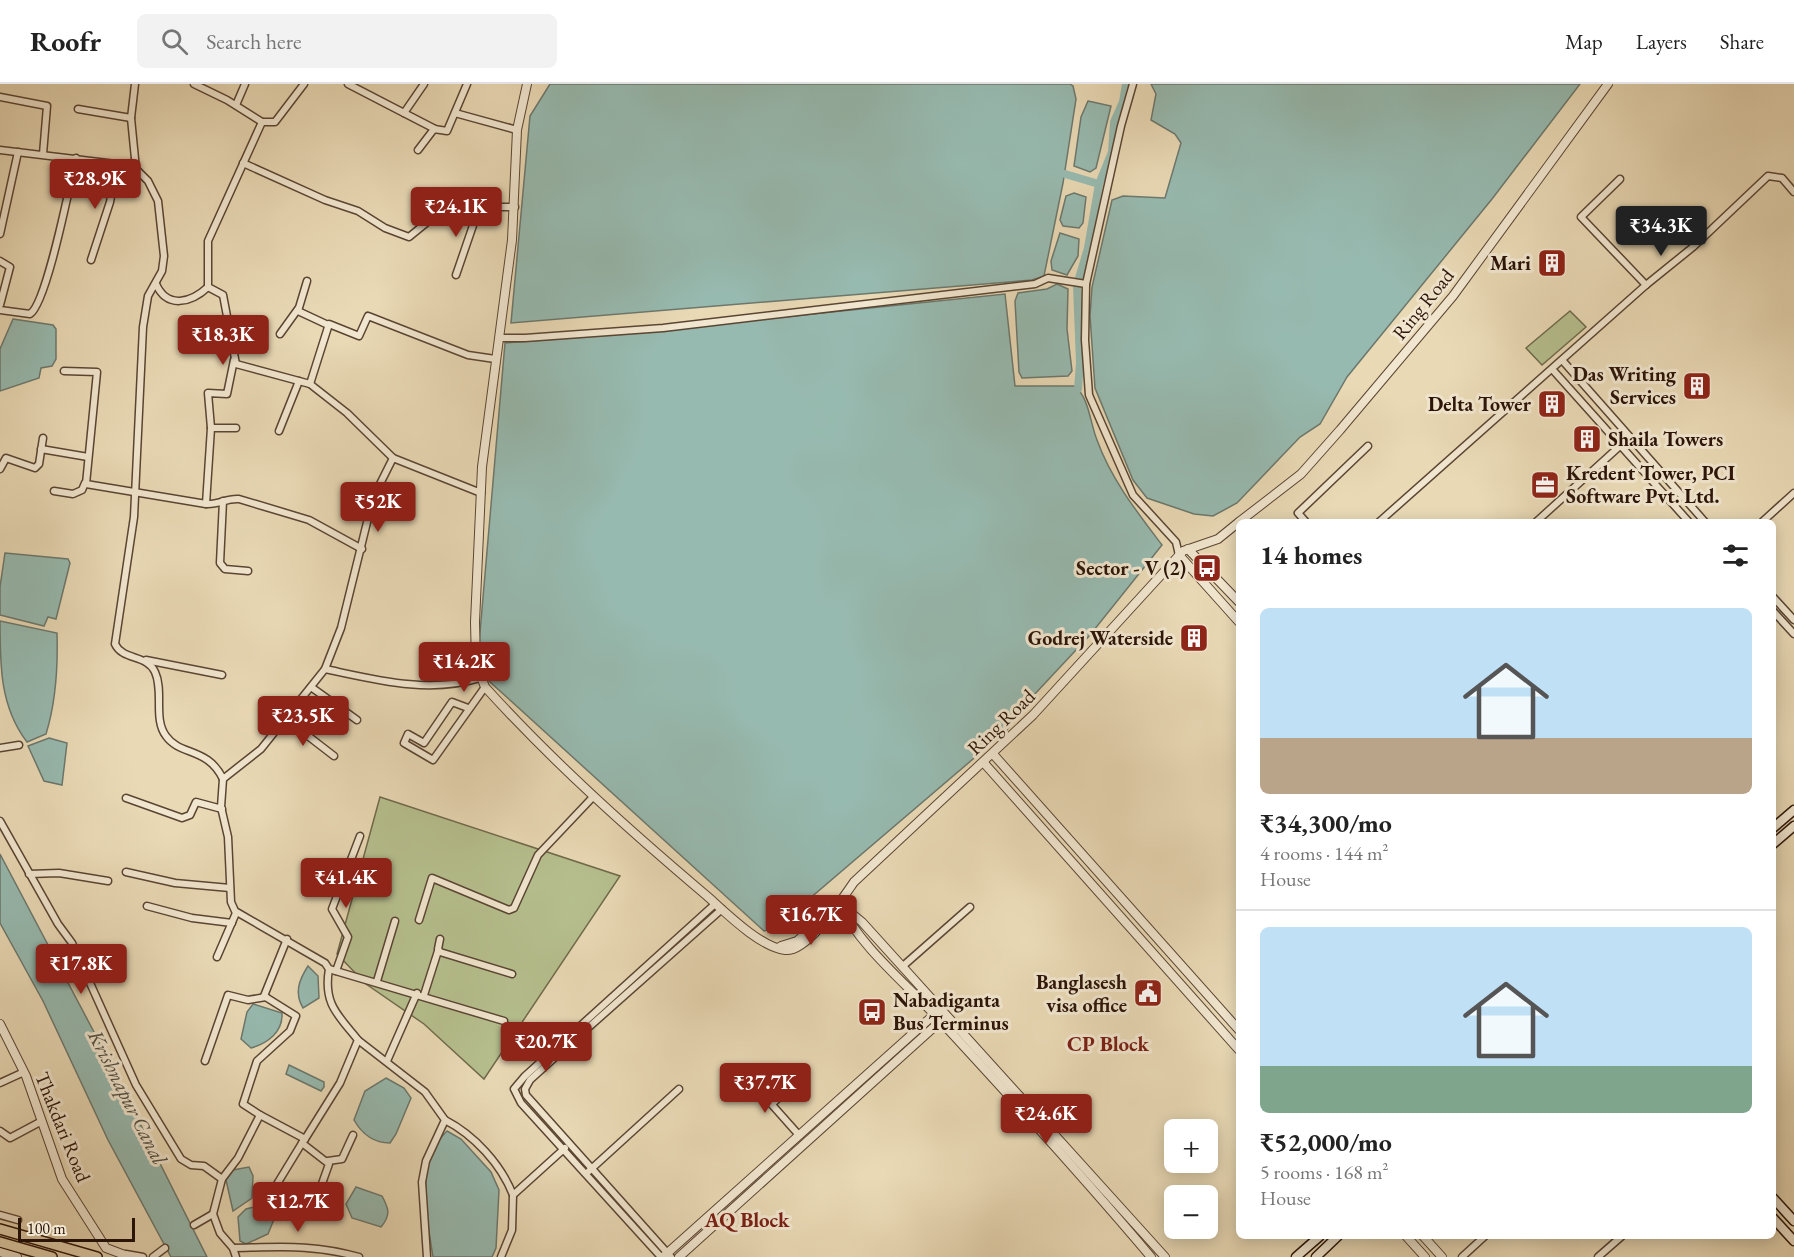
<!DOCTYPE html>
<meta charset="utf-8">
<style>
:root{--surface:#fff;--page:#f2f2f2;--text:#222;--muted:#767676;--line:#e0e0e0;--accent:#8f2418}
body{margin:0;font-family:"EB Garamond",serif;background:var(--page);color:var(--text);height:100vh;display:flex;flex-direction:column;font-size:22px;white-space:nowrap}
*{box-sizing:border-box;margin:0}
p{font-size:20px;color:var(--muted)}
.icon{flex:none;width:33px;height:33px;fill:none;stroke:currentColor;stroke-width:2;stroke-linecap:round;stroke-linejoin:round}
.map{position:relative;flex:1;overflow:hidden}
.details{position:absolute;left:1236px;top:435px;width:540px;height:720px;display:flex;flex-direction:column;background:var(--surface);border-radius:9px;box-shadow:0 3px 15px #0003}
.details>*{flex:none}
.controls{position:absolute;left:1164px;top:1035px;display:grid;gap:12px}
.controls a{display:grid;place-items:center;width:54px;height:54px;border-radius:9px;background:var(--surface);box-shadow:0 3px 15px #0003;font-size:30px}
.scale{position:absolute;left:18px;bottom:15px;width:117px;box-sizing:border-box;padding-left:6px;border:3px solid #2b1408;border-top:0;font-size:16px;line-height:21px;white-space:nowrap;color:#2b1408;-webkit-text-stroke:4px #f1e6cf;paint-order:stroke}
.price{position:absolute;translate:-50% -51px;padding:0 14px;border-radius:6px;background:var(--accent);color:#fff;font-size:20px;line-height:39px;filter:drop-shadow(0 2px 3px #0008)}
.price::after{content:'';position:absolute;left:50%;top:36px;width:18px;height:14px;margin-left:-9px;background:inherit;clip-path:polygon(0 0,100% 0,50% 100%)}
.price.selected{background:#222;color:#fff}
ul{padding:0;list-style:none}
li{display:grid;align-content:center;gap:12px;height:318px;padding:0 24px}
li+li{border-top:2px solid var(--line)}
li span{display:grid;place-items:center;height:186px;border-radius:9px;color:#555}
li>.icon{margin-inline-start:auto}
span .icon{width:108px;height:108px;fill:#fffc;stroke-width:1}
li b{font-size:26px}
h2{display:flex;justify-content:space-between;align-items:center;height:72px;padding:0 24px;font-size:26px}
header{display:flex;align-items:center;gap:36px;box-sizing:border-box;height:84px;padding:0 30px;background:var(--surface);border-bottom:2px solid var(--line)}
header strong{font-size:28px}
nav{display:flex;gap:33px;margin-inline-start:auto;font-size:21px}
.search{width:420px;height:54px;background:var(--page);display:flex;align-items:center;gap:15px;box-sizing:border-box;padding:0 21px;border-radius:9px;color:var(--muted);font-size:22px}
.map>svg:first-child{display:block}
.green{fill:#b6bf8e;stroke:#706a4b;stroke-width:1.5}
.water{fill:#97bab0;stroke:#6c786d;stroke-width:1.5}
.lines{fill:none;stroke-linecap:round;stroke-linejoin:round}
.canal{stroke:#97bab0;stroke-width:8}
.minor-casing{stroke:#5a4533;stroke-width:9}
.tertiary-casing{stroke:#5a4533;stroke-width:10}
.secondary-casing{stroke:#2b1408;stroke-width:11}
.primary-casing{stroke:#2b1408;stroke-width:12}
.minor{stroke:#f1e6cf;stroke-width:6}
.tertiary{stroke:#f1e6cf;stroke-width:8}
.secondary{stroke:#f1e6cf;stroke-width:8}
.primary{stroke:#e9d9b5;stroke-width:9}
.labels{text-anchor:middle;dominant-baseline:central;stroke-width:6;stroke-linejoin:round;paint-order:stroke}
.poi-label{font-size:20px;font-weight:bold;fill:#2b1408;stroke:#f1e6cf;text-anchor:end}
.street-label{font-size:20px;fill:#2b1408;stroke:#f1e6cf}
.neighbourhood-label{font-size:21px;font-weight:bold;fill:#7a1f14;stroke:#f1e6cf}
.water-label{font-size:21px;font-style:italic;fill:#514e43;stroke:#f1e6cf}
</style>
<header>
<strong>Roofr</strong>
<div class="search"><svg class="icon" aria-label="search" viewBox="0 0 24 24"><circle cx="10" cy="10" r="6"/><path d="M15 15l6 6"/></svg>Search here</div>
<nav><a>Map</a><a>Layers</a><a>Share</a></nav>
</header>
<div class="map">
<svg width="1794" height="1173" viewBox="0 0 1794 1173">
<rect width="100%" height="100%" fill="#e9d9b5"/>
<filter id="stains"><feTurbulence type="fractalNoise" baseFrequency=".00333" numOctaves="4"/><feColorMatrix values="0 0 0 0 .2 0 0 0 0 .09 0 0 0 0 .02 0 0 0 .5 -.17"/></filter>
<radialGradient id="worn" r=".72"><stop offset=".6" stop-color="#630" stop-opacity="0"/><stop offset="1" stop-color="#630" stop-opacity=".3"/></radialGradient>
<g class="green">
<polygon points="1570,227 1586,243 1542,281 1526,264"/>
<polygon points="380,713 620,792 484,995 424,940 366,900 337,870"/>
</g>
<g class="water">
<polygon points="550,0 1070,0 1073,2 1076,15 1063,99 1044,192 1032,196 511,239 530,32"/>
<polygon points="1151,0 1580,0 1492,115 1347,293 1320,340 1300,353 1237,419 1213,432 1194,430 1147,414 1133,396 1095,304 1090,232 1092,203 1112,116 1123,112 1165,114 1181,59 1175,50 1151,36 1156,10"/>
<polygon points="1088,17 1111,22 1096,84 1090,88 1074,82 1081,33"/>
<polygon points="1074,109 1086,113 1083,139 1079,144 1063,142 1060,136 1066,112"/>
<polygon points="1060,149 1079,155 1078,172 1067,191 1052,186 1051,177"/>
<polygon points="1057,200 1068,205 1067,245 1072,287 1068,292 1022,294 1019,288 1015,217 1018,209 1047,205"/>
<path d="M 1005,210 L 1015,302 L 1074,302 C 1089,312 1090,339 1097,356 C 1111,395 1137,428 1162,461 L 1090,551 L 1019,627 L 1007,646 L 775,844 L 764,847 L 489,597 L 479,560 L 505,259 L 621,250 Z"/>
<polygon points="13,235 53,241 56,245 56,275 52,282 41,284 39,294 0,307 0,265"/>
<polygon points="5,469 68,475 70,479 56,535 48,533 44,542 0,531 0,503"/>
<path d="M 0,537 L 57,549 C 58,583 56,618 46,650 L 27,658 C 0,623 0,581 0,537 Z"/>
<polygon points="49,654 67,659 62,701 44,697 28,662"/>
<polygon points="0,770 94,948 207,1173 171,1173 108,1056 43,917 0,839"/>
<path d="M 308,882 L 318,892 L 319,914 L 303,924 C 294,909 299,896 308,882 Z"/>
<path d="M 253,920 L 282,929 C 283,948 268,959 251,964 L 241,955 L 247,928 Z"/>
<polygon points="289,981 324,998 324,1003 321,1007 286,990"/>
<path d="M 386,994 L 404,1004 L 411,1014 L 396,1050 L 390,1059 C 373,1059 362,1050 354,1036 L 365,1007 Z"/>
<path d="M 447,1047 L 461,1055 L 491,1088 L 499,1106 L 496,1164 L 492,1173 L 433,1173 C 427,1134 414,1078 447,1047 Z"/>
<polygon points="249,1083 253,1092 252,1114 233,1127 226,1096 233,1086"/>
<path d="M 356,1103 L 382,1112 C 389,1125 391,1131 381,1143 L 352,1134 L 346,1120 Z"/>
<polygon points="273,1118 277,1128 268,1150 246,1160 240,1157 238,1133 246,1125"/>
</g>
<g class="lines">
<g class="canal">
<polyline points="1065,90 1099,100 1112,68 1114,38 1123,18 1126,0"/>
<polyline points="1078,305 1080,279 1077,201 1088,164 1099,100"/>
</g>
<g class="minor-casing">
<g id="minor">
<polyline points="135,0 131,34 136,85"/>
<polyline points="194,0 227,16 262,38"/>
<polyline points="304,0 275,38 262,38 208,157 208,203 223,211 236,280 310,300 329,240 359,252 368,232 468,271 495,275"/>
<polyline points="348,0 404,29 424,0"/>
<polyline points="1133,0 1121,42 1086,200 1085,256 1089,311 1133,411 1176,458 1179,471"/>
<polyline points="0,13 47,22 43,70"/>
<polyline points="236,21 245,0"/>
<polyline points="78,25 131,34"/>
<polyline points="404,29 435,45"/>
<polyline points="455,29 517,46"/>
<path d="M 0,66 L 124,81 L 136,85 L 148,97 L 158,117 L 164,172 L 162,187 L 148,212 L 143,243 L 134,433 L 115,560 C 123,577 147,570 155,588 C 164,607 153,635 166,652 C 180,672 208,663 223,695"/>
<polyline points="418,66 434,45 447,47 467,0"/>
<polyline points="243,79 325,116 358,127 385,144 409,153 436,131 449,132 469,123 515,123"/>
<polyline points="1620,95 1581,133 1646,201"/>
<polyline points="0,150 18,68"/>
<polyline points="91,176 110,118 117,80"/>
<polyline points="0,177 10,183 0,221"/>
<polyline points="456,191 479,124"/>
<polyline points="307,197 298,227 328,241"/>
<path d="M 156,200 C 167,225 191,219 208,203"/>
<path d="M 0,226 L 30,230 C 47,219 70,99 76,74"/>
<polyline points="280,250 298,225"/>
<polyline points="500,254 525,254 663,244 1035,200 1048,194 1086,200"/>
<polyline points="1562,276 1705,438"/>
<polyline points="1552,285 1689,438"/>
<path d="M 64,287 L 97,288 L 86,400 L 206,420 C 219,421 226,414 239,415 L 309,436 L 362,465"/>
<polyline points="310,300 347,329 393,374"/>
<polyline points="211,344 208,309 227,310 234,276"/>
<polyline points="279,347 299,297"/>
<polyline points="41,365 88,373"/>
<polyline points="0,385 6,374 35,384 39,380 43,354"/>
<polyline points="54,407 73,410 82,406 85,399"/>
<polyline points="223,417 220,479 225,485 248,487"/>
<polyline points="206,420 211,344 236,344"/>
<polyline points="1306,438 1298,429 1368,362"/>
<polyline points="1379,438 1646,201 1693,163 1768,92 1782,94 1794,108"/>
<polyline points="1536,438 1621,361"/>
<polyline points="1762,438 1794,409"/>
<polyline points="1773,513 1794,536"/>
<polyline points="1773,527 1794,550"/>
<polyline points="146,576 222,591"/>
<polyline points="325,585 341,544 373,414 393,374 481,409"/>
<polyline points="311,603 357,636"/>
<polyline points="468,624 452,618 424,659 408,650 404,659 433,676 485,603"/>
<polyline points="286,635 334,672"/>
<polyline points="0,664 19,661"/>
<polyline points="126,714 182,734 190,731 196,718 222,725"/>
<polyline points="0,737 58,840 72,859 136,1001 181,1075 191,1081 204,1082 222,1095"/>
<polyline points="126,788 175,799 230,804"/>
<polyline points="29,790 59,789 108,797"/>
<polyline points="147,822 192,834 232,839"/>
<polyline points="419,836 432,794 509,826 514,824 538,771 592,714"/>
<polyline points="440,855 438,865 440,868 512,890"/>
<polyline points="217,873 236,829"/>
<polyline points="903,882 970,823"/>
<polyline points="329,885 504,937"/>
<polyline points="336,887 348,853 332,825 360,752"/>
<polyline points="377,897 395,837"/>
<polyline points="424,911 438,867"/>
<polyline points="358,956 425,1008 445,1036 426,1077 422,1098 427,1173"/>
<polyline points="205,977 228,911 248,916 266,913"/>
<polyline points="387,977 417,909"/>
<polyline points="749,995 798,1050"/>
<polyline points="0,999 24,988"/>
<polyline points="772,1020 789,1004"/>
<polyline points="260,1031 243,1020 257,977 290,947 296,932 264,912 287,855"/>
<path d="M 445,1036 C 474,1051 501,1080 513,1111 L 565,1064"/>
<polyline points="0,1047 10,1054 40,1038"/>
<polyline points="305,1055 302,1059 329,1080 314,1122"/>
<polyline points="328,1077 342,1075 353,1051"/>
<polyline points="589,1087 679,1005"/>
<polyline points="277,1100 302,1059"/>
<polyline points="0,1131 18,1136"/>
<polyline points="194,1141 213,1130"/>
<path d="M 233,1164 C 281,1163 313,1160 359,1173"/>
<polyline points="126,1170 143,1173"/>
<polyline points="153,1173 165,1164"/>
<path d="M 236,1173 L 233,1164 L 220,1149 L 213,1130 L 222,1095 L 238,1074 L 260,1031 L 305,1055 L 340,999 L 358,956 C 338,931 323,920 329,885 L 325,879 L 235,827 L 231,818 L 228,753 L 221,723 L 223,695 L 261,665 L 325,585 C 377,596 429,610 480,594"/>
<polyline points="501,1173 512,1146 513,1111"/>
<polyline points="661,1173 521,1019 514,1005 525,992 715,820"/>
<polyline points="671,1173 526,1011 525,1005 530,996 562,967 722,825"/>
<polyline points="1462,1173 1485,1152"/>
<polyline points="1598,1173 1622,1152"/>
</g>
</g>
<g class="tertiary-casing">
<g id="tertiary">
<path d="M 527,0 L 517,46 L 512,156 L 482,383 L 475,538 L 476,580 L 485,603 C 553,678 629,746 707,812 C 725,828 760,863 785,866 C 807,869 842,815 854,798 L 1033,631 L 1183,467 L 1218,455 L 1239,438"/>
<polyline points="1239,438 1301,390 1340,346 1453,212 1608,0"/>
<polyline points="1188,465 1239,518"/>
<polyline points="1179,471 1239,538"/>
<polyline points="993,670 1239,946"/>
<polyline points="984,679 1239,966"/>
<polyline points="840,820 862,838 1165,1173"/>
<path d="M 840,820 C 858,860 904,898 934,930 C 1008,1010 1081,1090 1151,1173"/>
<polyline points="781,862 797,857 813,843"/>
<polyline points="0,940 26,992 62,1095 106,1164 130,1173"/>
<polyline points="1406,1152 1425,1173"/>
<polyline points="1423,1152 1442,1173"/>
<polyline points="0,1168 17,1173"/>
<polyline points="663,1173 937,928"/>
<polyline points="679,1173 944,934"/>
</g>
</g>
<g class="secondary-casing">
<g id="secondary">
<polyline points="1773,744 1794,726"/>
<polyline points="1773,760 1794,742"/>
<polyline points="1773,1114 1794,1137"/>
<polyline points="1773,1134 1794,1157"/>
<polyline points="1296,1173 1320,1152"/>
<polyline points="1316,1173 1338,1152"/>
</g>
</g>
<g class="primary-casing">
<g id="primary">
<polyline points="0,1145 97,1173"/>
<polyline points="0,1158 52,1173"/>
</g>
</g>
<use href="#minor" class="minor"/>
<use href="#tertiary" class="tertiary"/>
<use href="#secondary" class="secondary"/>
<use href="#primary" class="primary"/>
</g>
<defs>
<g id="building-square" transform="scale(1.5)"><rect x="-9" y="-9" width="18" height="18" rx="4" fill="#8f2418" stroke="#f1e6cf"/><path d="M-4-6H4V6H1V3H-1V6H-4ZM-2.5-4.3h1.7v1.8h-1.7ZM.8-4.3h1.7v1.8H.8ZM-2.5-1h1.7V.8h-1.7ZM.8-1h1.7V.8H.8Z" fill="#fff"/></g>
<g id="office-square" transform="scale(1.5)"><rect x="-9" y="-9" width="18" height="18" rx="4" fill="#8f2418" stroke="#f1e6cf"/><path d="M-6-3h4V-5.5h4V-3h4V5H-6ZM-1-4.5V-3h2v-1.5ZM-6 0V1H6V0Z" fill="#fff"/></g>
<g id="bus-square" transform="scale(1.5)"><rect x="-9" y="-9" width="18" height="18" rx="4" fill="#8f2418" stroke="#f1e6cf"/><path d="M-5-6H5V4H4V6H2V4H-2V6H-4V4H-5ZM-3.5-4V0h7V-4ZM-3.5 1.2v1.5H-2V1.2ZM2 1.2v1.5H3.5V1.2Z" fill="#fff"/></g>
<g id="civic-square" transform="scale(1.5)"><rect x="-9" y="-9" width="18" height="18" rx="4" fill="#8f2418" stroke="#f1e6cf"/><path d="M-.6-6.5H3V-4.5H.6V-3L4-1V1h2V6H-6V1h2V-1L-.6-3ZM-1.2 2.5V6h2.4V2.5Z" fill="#fff"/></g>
</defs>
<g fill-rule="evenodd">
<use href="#building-square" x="1552" y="179"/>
<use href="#building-square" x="1697" y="302"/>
<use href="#building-square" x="1552" y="320"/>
<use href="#building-square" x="1587" y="355"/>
<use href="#office-square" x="1545" y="401"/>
<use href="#bus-square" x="1207" y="484"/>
<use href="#building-square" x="1194" y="554"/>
<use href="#civic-square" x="1148" y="909"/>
<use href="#bus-square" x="872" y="928"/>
</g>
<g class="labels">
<g class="poi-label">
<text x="1531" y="179">Mari</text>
<text x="1676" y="290">Das Writing<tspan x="1676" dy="23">Services</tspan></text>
<text x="1531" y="320">Delta Tower</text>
<text x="1608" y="355" text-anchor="start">Shaila Towers</text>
<text x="1566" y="389" text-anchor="start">Kredent Tower, PCI<tspan x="1566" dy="23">Software Pvt. Ltd.</tspan></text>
<text x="1186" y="484">Sector - V (2)</text>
<text x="1173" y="554">Godrej Waterside</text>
<text x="1127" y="898">Banglasesh<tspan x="1127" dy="23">visa office</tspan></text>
<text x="893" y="916" text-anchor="start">Nabadiganta<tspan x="893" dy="23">Bus Terminus</tspan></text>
</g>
<g class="street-label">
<text transform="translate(1423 220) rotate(-51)">Ring Road</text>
<text transform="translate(1001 638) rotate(-44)">Ring Road</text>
<text transform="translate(63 1043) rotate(68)">Thakdari Road</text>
</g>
<g class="neighbourhood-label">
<text x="1108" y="959">CP Block</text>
<text x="747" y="1135">AQ Block</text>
</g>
<g class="water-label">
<text transform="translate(128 1013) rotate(63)">Krishnapur Canal</text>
</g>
</g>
<rect width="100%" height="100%" filter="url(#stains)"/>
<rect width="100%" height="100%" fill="url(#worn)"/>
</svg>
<div class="controls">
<a>+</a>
<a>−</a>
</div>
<div class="scale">100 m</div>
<b class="price" style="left:95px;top:126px">₹28.9K</b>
<b class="price" style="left:456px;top:154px">₹24.1K</b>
<b class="price selected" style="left:1661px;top:173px">₹34.3K</b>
<b class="price" style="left:223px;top:282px">₹18.3K</b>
<b class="price" style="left:378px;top:449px">₹52K</b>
<b class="price" style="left:464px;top:609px">₹14.2K</b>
<b class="price" style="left:303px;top:663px">₹23.5K</b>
<b class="price" style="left:346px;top:825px">₹41.4K</b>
<b class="price" style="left:811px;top:862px">₹16.7K</b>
<b class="price" style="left:81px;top:911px">₹17.8K</b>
<b class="price" style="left:546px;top:989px">₹20.7K</b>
<b class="price" style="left:765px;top:1030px">₹37.7K</b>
<b class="price" style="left:1046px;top:1061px">₹24.6K</b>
<b class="price" style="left:298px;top:1149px">₹12.7K</b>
<section class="details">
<h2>14 homes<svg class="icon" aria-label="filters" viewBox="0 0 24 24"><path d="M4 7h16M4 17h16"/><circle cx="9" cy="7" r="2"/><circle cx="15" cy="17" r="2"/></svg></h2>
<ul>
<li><span style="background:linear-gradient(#bfe0f5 70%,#b9a48a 0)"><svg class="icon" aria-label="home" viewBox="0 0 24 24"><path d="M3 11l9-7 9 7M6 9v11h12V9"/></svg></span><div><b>₹34,300/mo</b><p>4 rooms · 144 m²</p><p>House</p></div></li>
<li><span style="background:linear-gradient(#bfe0f5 75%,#7fa58c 0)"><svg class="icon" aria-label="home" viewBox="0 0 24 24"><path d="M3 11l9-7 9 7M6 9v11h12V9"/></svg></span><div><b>₹52,000/mo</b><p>5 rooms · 168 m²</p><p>House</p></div></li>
</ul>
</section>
</div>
